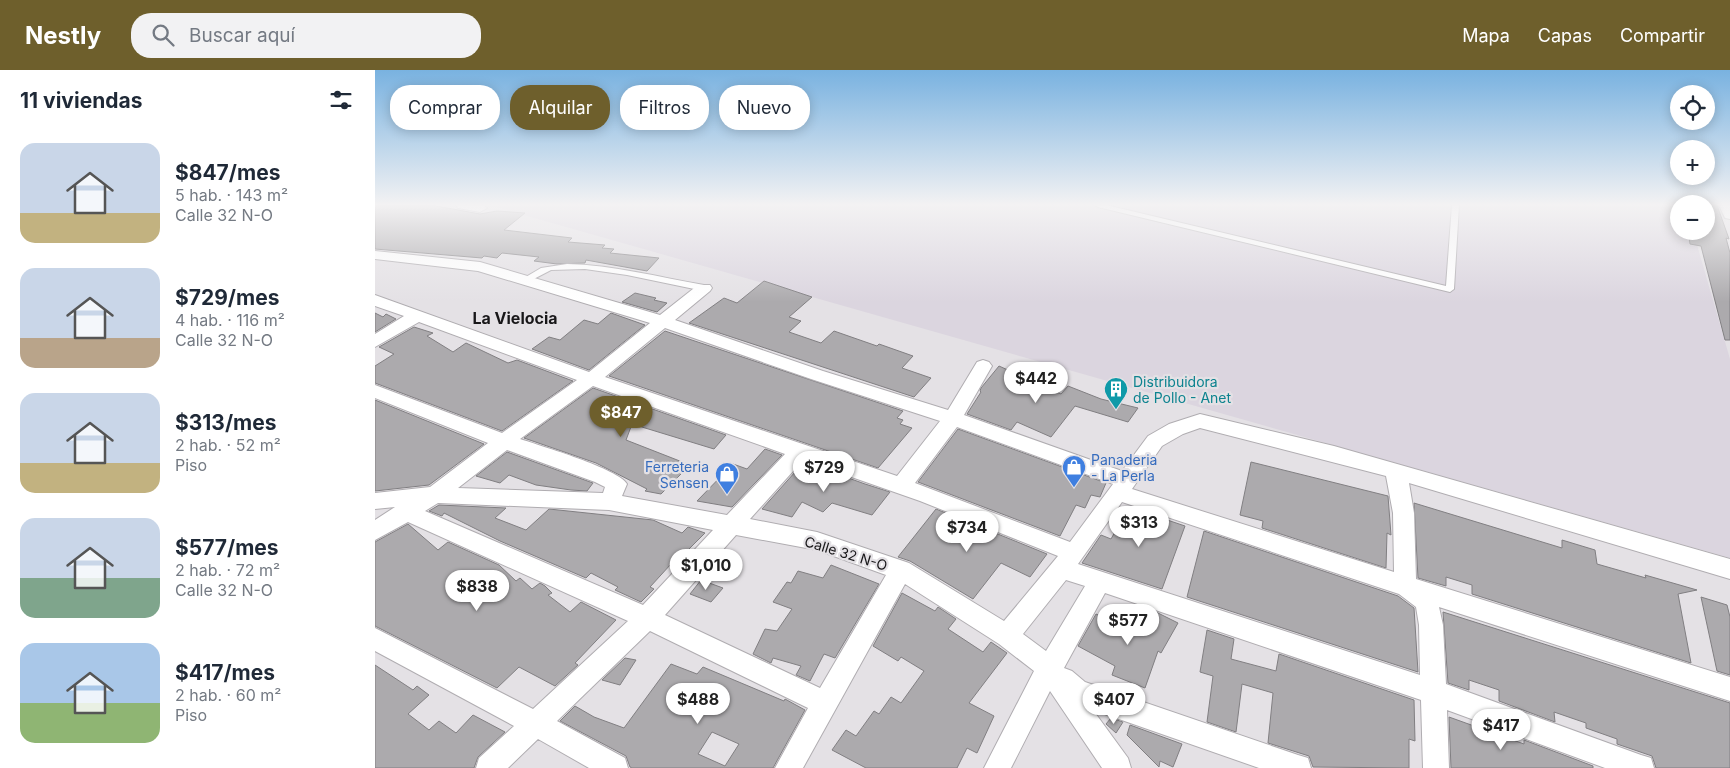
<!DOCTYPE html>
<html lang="es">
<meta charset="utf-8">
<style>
:root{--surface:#fff;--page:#f2f2f3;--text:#1f2937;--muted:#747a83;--accent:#6e5f2c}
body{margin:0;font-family:Inter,sans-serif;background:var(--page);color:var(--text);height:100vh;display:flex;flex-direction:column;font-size:19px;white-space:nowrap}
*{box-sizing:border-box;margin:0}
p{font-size:16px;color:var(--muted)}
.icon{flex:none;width:28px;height:28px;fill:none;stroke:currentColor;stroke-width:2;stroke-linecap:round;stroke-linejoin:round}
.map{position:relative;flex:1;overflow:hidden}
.drawer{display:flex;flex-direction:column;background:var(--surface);width:375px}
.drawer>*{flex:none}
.guide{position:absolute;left:15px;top:15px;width:475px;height:45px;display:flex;gap:10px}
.tools{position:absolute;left:1295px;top:15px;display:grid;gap:10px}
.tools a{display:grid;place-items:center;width:45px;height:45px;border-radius:50%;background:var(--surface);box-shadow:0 2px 12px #0003;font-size:25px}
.price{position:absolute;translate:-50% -42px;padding:0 11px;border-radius:18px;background:#fff;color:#222;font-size:16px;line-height:32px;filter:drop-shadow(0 1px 2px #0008)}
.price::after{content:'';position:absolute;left:50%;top:30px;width:15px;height:11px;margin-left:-8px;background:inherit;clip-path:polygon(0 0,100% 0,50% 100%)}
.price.on{background:var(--accent);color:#fff}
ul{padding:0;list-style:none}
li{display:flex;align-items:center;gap:15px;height:125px;padding:0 20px}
li span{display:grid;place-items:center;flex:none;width:140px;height:100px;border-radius:15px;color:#555}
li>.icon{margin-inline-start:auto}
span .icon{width:60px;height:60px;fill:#fffc;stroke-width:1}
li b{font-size:21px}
h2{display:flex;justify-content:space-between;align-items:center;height:60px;padding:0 20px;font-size:21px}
.chip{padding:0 18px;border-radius:20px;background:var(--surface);box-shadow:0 2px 12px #0003;font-size:18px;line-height:45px}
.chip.on{background:var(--accent);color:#fff}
header{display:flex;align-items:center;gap:30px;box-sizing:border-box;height:70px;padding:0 25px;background:var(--accent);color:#fff}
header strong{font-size:24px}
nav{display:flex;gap:28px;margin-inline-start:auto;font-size:18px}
.search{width:350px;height:45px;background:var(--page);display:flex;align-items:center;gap:12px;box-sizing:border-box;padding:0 18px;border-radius:20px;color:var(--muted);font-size:19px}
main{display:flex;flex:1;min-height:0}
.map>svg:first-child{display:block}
.built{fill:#dbd5df}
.building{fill:#acaaad;stroke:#817f82;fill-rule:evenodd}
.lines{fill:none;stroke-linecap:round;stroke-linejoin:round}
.lane-casing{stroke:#b0adb1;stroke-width:2}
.street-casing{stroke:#b0adb1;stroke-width:2}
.lane{fill:#fff;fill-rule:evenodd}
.street{fill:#fff;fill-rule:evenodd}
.labels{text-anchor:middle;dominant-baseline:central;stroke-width:4.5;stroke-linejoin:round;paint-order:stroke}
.culture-label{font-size:14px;fill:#0d838f;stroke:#e4e1e5;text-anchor:start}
.shop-label{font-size:14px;fill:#366cbe;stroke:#e4e1e5;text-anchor:start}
.street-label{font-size:14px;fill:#181719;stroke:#e4e1e5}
.quarter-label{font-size:16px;font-weight:bold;fill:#181719;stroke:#e4e1e5}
</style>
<header>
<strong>Nestly</strong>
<div class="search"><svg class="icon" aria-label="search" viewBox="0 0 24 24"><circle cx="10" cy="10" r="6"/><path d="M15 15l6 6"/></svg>Buscar aquí</div>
<nav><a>Mapa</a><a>Capas</a><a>Compartir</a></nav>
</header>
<main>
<section class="drawer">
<h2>11 viviendas<svg class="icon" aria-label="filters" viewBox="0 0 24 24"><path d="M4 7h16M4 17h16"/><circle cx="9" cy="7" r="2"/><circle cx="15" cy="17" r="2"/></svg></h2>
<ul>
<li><span style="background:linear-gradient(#c9d6e8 70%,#c2b280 0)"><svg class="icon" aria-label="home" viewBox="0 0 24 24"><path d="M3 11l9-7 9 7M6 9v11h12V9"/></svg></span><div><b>$847/mes</b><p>5 hab. · 143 m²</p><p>Calle 32 N-O</p></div></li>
<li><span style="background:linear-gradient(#c9d6e8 70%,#b9a48a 0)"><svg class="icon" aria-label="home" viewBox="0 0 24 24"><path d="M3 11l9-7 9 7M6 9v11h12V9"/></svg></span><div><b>$729/mes</b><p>4 hab. · 116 m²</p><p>Calle 32 N-O</p></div></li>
<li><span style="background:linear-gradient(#c9d6e8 70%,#c2b280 0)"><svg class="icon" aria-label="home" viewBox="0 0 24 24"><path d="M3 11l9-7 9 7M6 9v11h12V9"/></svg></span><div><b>$313/mes</b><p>2 hab. · 52 m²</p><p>Piso</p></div></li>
<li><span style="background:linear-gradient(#c9d6e8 60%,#7fa58c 0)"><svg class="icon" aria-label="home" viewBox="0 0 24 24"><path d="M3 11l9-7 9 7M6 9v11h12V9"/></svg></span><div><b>$577/mes</b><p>2 hab. · 72 m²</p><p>Calle 32 N-O</p></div></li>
<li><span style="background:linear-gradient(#a9c7e8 60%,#8fb573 0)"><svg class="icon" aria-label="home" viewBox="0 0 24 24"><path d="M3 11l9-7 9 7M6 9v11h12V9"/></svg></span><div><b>$417/mes</b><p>2 hab. · 60 m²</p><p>Piso</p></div></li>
</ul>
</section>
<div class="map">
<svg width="1355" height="698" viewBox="0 0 1355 698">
<rect width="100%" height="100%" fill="#e4e1e5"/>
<polygon class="built" points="114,135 1304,135 1304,161 1318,161 1355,289 1355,488"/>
<g class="building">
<polygon points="0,135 56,135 105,144 122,141 150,143 129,160 197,168 193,172 230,175 227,178 239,179 235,183 284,188 272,201 211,190 210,193 182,194 159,191 164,187 127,183 122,188 109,186 107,188 0,179"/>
<polygon points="1331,135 1342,135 1354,169 1351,168 1355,183 1355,270 1350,270 1326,176 1315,174 1313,161 1331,161"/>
<polygon points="389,211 437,227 414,247 426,251 414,262 446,273 459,261 502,276 504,274 538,286 527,298 556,308 539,327 314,253 349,228 362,233"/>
<polygon points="260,223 281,228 279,230 292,233 282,242 247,232"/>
<polygon points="0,243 8,247 11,244 21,249 0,262"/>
<polygon points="236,243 270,255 214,300 157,279 174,267 185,270 209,250 223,254"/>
<polygon points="39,257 58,263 52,266 78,282 91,273 133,293 142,290 198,311 127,361 0,313 0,296 19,284 4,277"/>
<polygon points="290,261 528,341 522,348 528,350 525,354 537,358 503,398 234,306"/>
<polygon points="624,296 686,324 693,316 726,329 763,338 753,352 700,336 676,367 642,352 636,360 592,344 606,322 605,321 606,318"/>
<polygon points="218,318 351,365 339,379 257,354 251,370 315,395 286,424 270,421 272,419 221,393 149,368"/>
<polygon points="0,330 109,374 54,415 0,421"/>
<polygon points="583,359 731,413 725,427 716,425 710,438 701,435 685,466 543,412"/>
<polygon points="390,379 407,385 357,437 322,431 358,394 372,399"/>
<polygon points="132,382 218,413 212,421 196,420 161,415 134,405 125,413 101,406"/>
<polygon points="429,392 490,414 515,422 497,445 457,433 448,442 427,432 417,447 387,439"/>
<polygon points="876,392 1013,426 1016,465 1012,463 1011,498 887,458 888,451 865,445"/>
<polygon points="1039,433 1187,478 1187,470 1220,480 1222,494 1271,508 1270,505 1322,520 1303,524 1316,593 1097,524 1097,515 1071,507 1071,516 1043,508"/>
<polygon points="64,435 131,438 120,448 151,460 174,439 278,450 307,463 313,457 330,463 298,495 296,494 275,517 279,519 266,532 240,520 243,517 216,503 211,508 125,471 69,443 67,446 54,441"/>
<polygon points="754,437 810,456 787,519 707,493 726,465 736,469"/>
<polygon points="561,439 672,484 655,507 626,493 598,529 535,491 523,487"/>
<polygon points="33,454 63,480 73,472 124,495 141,511 145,508 157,519 165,513 170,516 177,523 173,525 195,542 206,532 241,550 200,593 203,595 180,616 144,597 122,618 0,556 0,472"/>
<polygon points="829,461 1023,526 1039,538 1043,602 812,527"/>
<polygon points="456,495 504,514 460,588 449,584 435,611 421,605 426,596 398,588 396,593 378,584 390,559 402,561 417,539 398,532 412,512 416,513 423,501 448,508"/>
<polygon points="326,510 348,518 336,532 315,524"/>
<polygon points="527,523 560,541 563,537 581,549 573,559 608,582 616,572 632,583 594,633 619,646 602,683 592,678 582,698 491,698 457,680 471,660 481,666 499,641 504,644 516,627 526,633 549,601 526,587 523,591 498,576"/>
<polygon points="1326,527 1352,535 1355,547 1355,605 1342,601"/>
<polygon points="781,542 803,553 786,583 783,581 770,618 737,605 740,596 703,576 721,544 769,565"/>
<polygon points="1068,542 1355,633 1355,698 1281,698 1277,686 1242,674 1242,669 1211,658 1211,653 1179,642 1180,652 1124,631 1124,620 1094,610 1094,620 1073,613"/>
<polygon points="832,560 859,569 856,589 901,601 904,584 1039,630 1040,671 1034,669 1034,698 938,697 934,686 893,673 898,623 867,614 861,662 832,652 838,606 825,602"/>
<polygon points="250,588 261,590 245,615 227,610"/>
<path d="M 296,594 L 322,604 L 328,597 L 409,631 L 410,629 L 430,640 L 398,698 L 257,698 L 255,697 L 251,686 L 185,651 L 200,636 L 219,647 L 249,658 ZM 337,662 L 364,674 L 350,696 L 323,684 Z"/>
<polygon points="0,595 38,620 42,616 54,625 33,644 54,660 64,651 81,663 98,645 130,662 103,687 99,698 0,698"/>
<polygon points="1074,647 1149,674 1149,670 1218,696 1218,698 1076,698"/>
<polygon points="736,648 748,652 741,663 731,654"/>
<polygon points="755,655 807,674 798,697 785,691 784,697 752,665"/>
</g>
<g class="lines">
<g class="lane-casing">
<g id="lane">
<polygon points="720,135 731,135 1071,216 1077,135 1084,135 1079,219 1075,222 723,137"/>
<path d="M 192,194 C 238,195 283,207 329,215 L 333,218 L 329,221 L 252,205 L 210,199 L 176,200 L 151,213 L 145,213 L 144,211 L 166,198 Z"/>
</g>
</g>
<g class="street-casing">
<g id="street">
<polygon points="81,135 108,135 112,138 105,142 83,138"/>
<polygon points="1344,135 1355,135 1355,149 1350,148"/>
<path d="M 0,181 L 105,192 L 285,245 L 323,215 L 335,215 L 337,218 L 335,221 L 300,250 L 448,301 L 573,340 L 602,292 L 608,290 L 614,292 L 617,296 L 589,345 L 747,401 L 773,366 L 794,354 L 825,344 L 959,376 L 1355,489 L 1355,509 L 1034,413 L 1039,443 L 1041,509 L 1355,607 L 1355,631 L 1064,537 L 1068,555 L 1071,614 L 1266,685 L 1276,688 L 1279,698 L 1230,698 L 1072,640 L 1074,698 L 1048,698 L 1046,630 L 730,523 L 689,598 L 697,601 L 710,612 L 923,685 L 933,688 L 936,698 L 884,698 L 718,640 L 753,688 L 756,698 L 727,698 L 675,621 L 636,698 L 609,698 L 659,601 L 624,574 L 530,514 L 428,698 L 400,698 L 433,638 L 275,561 L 182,651 L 250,688 L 253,698 L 214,698 L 163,669 L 133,698 L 101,698 L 104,688 L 139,656 L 0,581 L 0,558 L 158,639 L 253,551 L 33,452 L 0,470 L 0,450 L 20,437 L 0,439 L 0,423 L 55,417 L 113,373 L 0,328 L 0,315 L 127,363 L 202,310 L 44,252 L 0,277 L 0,264 L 29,246 L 0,236 L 0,225 L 214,302 L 275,253 L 103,201 L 0,189 ZM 290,258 L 436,309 L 565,351 L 522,406 L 230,307 ZM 218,316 L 410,384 L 352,445 L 247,426 L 252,414 C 244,399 166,376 145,369 ZM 582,357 L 738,414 L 695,472 L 540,413 ZM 825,358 L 1011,406 L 1018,443 L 1019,502 L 757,419 L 787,376 L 808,364 ZM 132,380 L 220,412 L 230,417 L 228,423 L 83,418 ZM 428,390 L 545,431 L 683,486 L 629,551 L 534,493 L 442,462 L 375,449 ZM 747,432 L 1024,524 L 1041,537 L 1044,555 L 1045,605 L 703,494 ZM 63,433 L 234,440 L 338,460 L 268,535 L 50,441 ZM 361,465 L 442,480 L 511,505 L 445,618 L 290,545 ZM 691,510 L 710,516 L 671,581 L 648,564 Z"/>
</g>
</g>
<use href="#lane" class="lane"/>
<use href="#street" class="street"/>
</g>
<linearGradient id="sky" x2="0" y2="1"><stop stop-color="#79b2e0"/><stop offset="0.58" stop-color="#f3f2f3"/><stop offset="1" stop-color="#f3f2f3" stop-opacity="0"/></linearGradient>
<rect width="1355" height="232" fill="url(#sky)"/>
<defs>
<g id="building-pin" transform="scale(1.25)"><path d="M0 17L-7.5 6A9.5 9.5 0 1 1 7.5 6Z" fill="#0f9aa8" stroke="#e4e1e5"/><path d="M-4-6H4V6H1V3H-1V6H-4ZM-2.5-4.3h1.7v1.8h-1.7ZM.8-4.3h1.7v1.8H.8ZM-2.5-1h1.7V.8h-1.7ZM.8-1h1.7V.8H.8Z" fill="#fff"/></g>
<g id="shop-pin" transform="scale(1.25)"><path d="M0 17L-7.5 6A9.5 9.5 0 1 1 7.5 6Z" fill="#3f7fe0" stroke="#e4e1e5"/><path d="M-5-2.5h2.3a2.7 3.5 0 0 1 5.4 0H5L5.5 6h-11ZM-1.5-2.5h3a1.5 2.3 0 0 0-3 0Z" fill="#fff"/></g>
</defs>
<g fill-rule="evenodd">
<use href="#building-pin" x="741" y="319"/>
<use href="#shop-pin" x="699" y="397"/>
<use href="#shop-pin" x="352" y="404"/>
</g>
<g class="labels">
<g class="culture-label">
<text x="758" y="311">Distribuidora<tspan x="758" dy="16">de Pollo - Anet</tspan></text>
</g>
<g class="shop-label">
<text x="716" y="389">Panaderia<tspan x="716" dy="16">- La Perla</tspan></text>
<text x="334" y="396" text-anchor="end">Ferreteria<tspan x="334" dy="16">Sensen</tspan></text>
</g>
<g class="street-label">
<text transform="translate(471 483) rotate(17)">Calle 32 N-O</text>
</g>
<g class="quarter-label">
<text x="140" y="248">La Vielocia</text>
</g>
</g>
</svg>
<div class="tools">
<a><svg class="icon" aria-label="locate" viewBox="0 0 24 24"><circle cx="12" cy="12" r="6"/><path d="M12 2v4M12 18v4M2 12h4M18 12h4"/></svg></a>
<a>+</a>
<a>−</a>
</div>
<b class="price" style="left:661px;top:334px">$442</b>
<b class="price on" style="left:246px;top:368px">$847</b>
<b class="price" style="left:449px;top:423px">$729</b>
<b class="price" style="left:764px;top:478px">$313</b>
<b class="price" style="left:592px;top:483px">$734</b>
<b class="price" style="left:331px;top:521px">$1,010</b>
<b class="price" style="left:102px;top:542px">$838</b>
<b class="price" style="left:753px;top:576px">$577</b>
<b class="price" style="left:323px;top:655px">$488</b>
<b class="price" style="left:739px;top:655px">$407</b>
<b class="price" style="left:1126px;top:681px">$417</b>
<div class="guide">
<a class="chip">Comprar</a>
<a class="chip on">Alquilar</a>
<a class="chip">Filtros</a>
<a class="chip">Nuevo</a>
</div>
</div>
</main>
